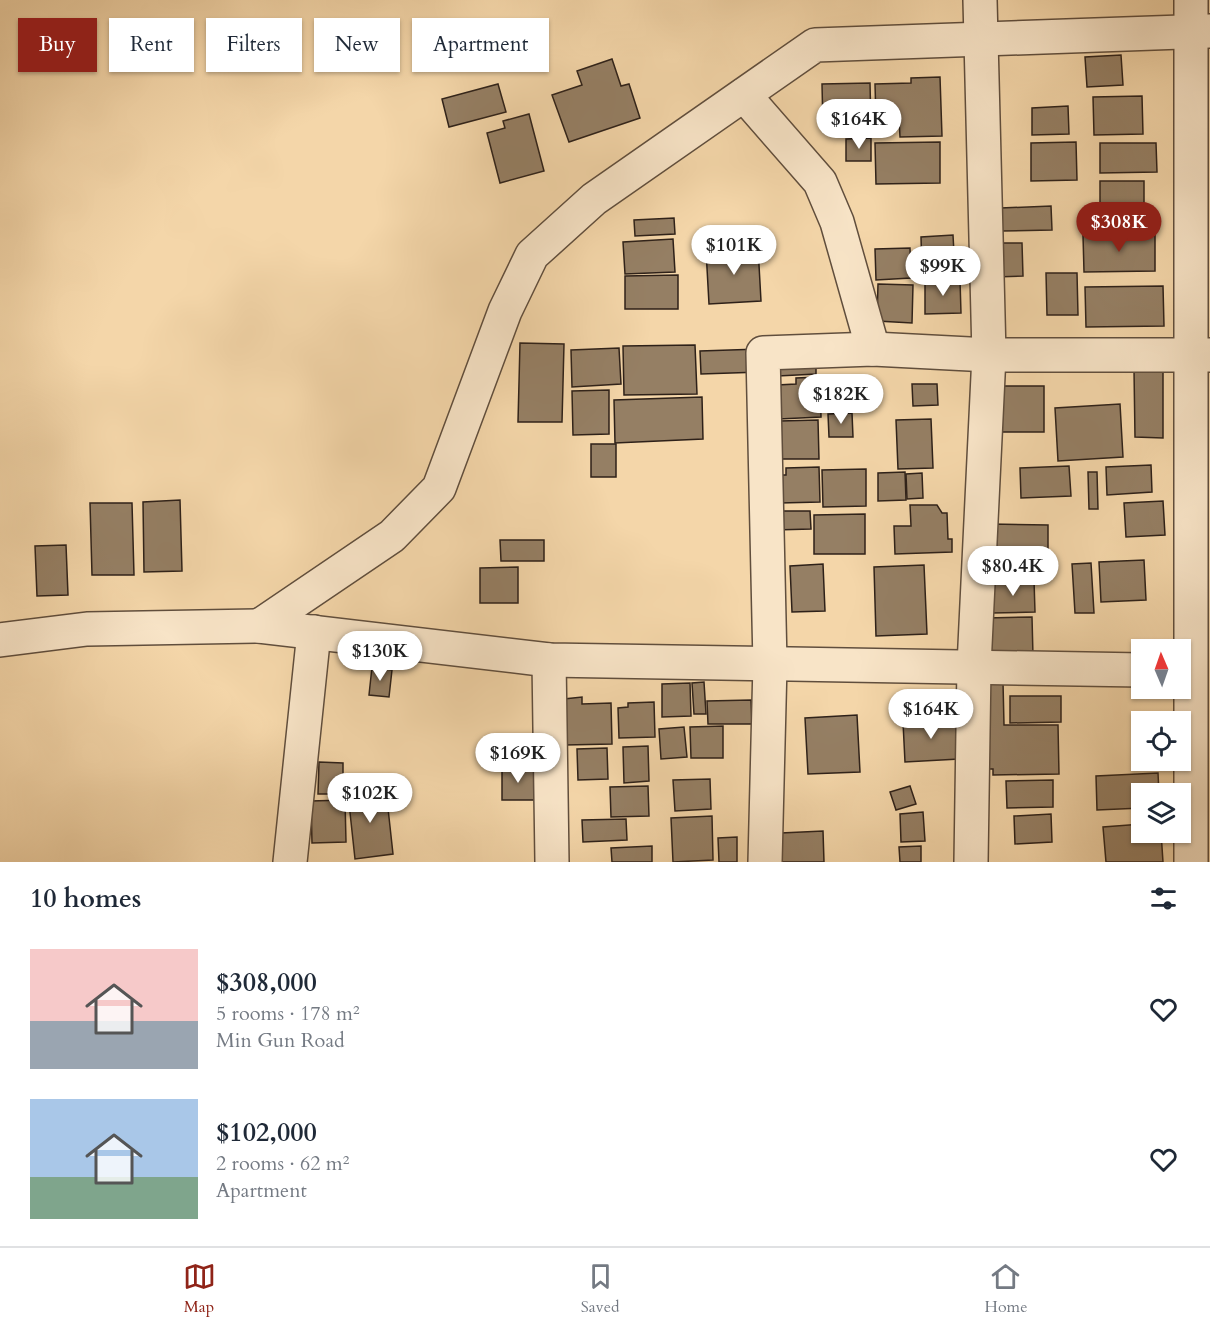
<!DOCTYPE html>
<meta charset="utf-8">
<style>
:root{--surface:#fff;--page:#f2f2f3;--text:#1f2937;--muted:#747a83;--line:#e0e1e3;--accent:#8f2418}
body{margin:0;font-family:Cardo,serif;background:var(--page);color:var(--text);height:100vh;display:flex;flex-direction:column;font-size:22px;white-space:nowrap}
*{box-sizing:border-box;margin:0}
p{font-size:20px;color:var(--muted)}
.icon{flex:none;width:33px;height:33px;fill:none;stroke:currentColor;stroke-width:2;stroke-linecap:round;stroke-linejoin:round}
.map{position:relative;height:862px;overflow:hidden}
.details{display:flex;flex-direction:column;background:var(--surface);flex:1}
.details>*{flex:none}
.hud{position:absolute;left:18px;top:18px;width:600px;height:54px;display:flex;gap:12px}
.needle{width:39px;rotate:358deg}
.buttons{position:absolute;left:1131px;top:639px;display:grid;gap:12px}
.buttons a{display:grid;place-items:center;width:60px;height:60px;border-radius:0px;background:var(--surface);box-shadow:0 2px 4px #0004;font-size:30px}
.price{position:absolute;translate:-50% -51px;padding:0 14px;border-radius:21px;background:#fff;color:#222;font-size:20px;line-height:39px;filter:drop-shadow(0 2px 3px #0008)}
.price::after{content:'';position:absolute;left:50%;top:36px;width:18px;height:14px;margin-left:-9px;background:inherit;clip-path:polygon(0 0,100% 0,50% 100%)}
.price.current{background:var(--accent);color:#fff}
ul{padding:0;list-style:none}
li{display:flex;align-items:center;gap:18px;height:150px;padding:0 30px}
li span{display:grid;place-items:center;flex:none;width:168px;height:120px;border-radius:0px;color:#555}
li>.icon{margin-inline-start:auto}
span .icon{width:72px;height:72px;fill:#fffc;stroke-width:1}
li b{font-size:26px}
h2{display:flex;justify-content:space-between;align-items:center;height:72px;padding:0 30px;font-size:26px}
.pill{padding:0 21px;border-radius:0px;background:var(--surface);box-shadow:0 2px 4px #0004;font-size:21px;line-height:54px}
.pill.current{background:var(--accent);color:#fff}
.tabs{display:flex;justify-content:space-around;align-items:center;height:84px;border-top:2px solid var(--line);background:var(--surface);font-size:16px;color:var(--muted)}
.tabs a{display:grid;justify-items:center;gap:3px}
.tabs .current{color:var(--accent)}
.map>svg:first-child{display:block}
.building{fill:#957f64;stroke:#2e2119;stroke-width:1.5}
.lines{fill:none;stroke-linecap:round;stroke-linejoin:round}
.minor-casing{stroke:#604e3d;stroke-width:36}
.minor{stroke:#f8e4c7;stroke-width:33}
</style>
<div class="map">
<svg width="1210" height="862" viewBox="0 0 1210 862">
<rect width="100%" height="100%" fill="#f4d6a9"/>
<filter id="stains"><feTurbulence type="fractalNoise" baseFrequency=".00333" numOctaves="4"/><feColorMatrix values="0 0 0 0 .2 0 0 0 0 .09 0 0 0 0 .02 0 0 0 .5 -.17"/></filter>
<radialGradient id="worn" r=".72"><stop offset=".6" stop-color="#630" stop-opacity="0"/><stop offset="1" stop-color="#630" stop-opacity=".3"/></radialGradient>
<g class="building">
<polygon points="1121,55 1123,85 1087,87 1085,57"/>
<polygon points="612,59 621,86 629,84 640,118 569,142 552,95 582,85 577,71"/>
<polygon points="940,77 942,136 900,137 899,118 876,119 875,84 911,83 911,78"/>
<polygon points="870,83 871,127 823,128 822,84"/>
<polygon points="498,84 506,112 449,127 442,99"/>
<polygon points="1142,96 1143,134 1094,135 1093,97"/>
<polygon points="1068,106 1069,134 1032,135 1032,108"/>
<polygon points="529,114 544,171 500,183 487,133 505,128 503,121"/>
<polygon points="871,138 871,161 846,161 846,139"/>
<polygon points="940,142 940,183 876,184 875,143"/>
<polygon points="1076,142 1077,180 1031,181 1031,143"/>
<polygon points="1100,143 1156,143 1157,172 1100,173"/>
<rect x="1100" y="181" width="44" height="43"/>
<polygon points="1051,206 1052,230 1002,231 1001,208"/>
<polygon points="674,218 675,234 635,236 634,220"/>
<polygon points="1155,233 1155,271 1084,272 1083,235"/>
<polygon points="953,235 955,271 922,272 921,237"/>
<polygon points="673,239 675,272 625,274 623,242"/>
<polygon points="995,243 1022,243 1023,276 995,277"/>
<polygon points="758,247 761,301 709,304 706,250"/>
<polygon points="910,248 911,278 876,280 875,249"/>
<polygon points="1046,273 1077,273 1078,315 1047,315"/>
<polygon points="678,275 678,309 625,309 625,276"/>
<polygon points="960,280 961,313 925,314 925,281"/>
<polygon points="878,284 913,285 912,323 877,321"/>
<polygon points="1163,286 1164,326 1086,327 1085,287"/>
<polygon points="520,343 564,344 562,422 518,422"/>
<polygon points="695,345 697,394 624,395 623,346"/>
<polygon points="619,348 621,384 572,387 571,350"/>
<polygon points="760,349 761,372 701,374 700,351"/>
<polygon points="816,361 816,374 778,376 778,362"/>
<polygon points="1163,369 1163,438 1135,437 1134,370"/>
<polygon points="820,377 821,417 779,419 777,385 796,384 796,378"/>
<polygon points="912,384 937,384 938,405 913,406"/>
<rect x="994" y="386" width="50" height="46"/>
<polygon points="609,390 609,434 573,435 572,391"/>
<polygon points="702,397 703,439 615,443 614,400"/>
<polygon points="1120,404 1123,457 1058,461 1055,408"/>
<polygon points="852,413 853,437 829,437 828,414"/>
<polygon points="931,419 933,468 898,469 896,420"/>
<polygon points="818,420 819,459 781,459 780,421"/>
<rect x="591" y="444" width="25" height="33"/>
<polygon points="1151,465 1152,492 1107,495 1106,467"/>
<polygon points="1069,466 1071,496 1021,498 1020,468"/>
<polygon points="819,467 820,502 780,503 776,475 786,475 786,468"/>
<polygon points="866,469 866,506 823,507 822,470"/>
<polygon points="905,472 906,500 878,501 878,473"/>
<polygon points="1088,472 1097,472 1098,509 1089,509"/>
<polygon points="922,473 923,498 907,499 906,474"/>
<polygon points="180,500 182,571 144,572 143,502"/>
<polygon points="1163,501 1165,535 1126,537 1124,503"/>
<polygon points="90,503 132,503 134,575 92,575"/>
<polygon points="910,505 937,505 942,513 947,513 948,539 952,539 952,552 895,554 894,526 911,526"/>
<polygon points="773,511 810,511 811,529 774,530"/>
<polygon points="865,514 865,554 814,554 814,515"/>
<polygon points="990,524 1048,525 1048,571 990,571"/>
<polygon points="500,540 544,540 544,561 501,561"/>
<polygon points="66,545 68,595 37,596 35,546"/>
<polygon points="1144,560 1146,600 1101,602 1099,562"/>
<polygon points="1091,563 1094,613 1075,613 1072,564"/>
<polygon points="823,564 825,611 792,612 790,566"/>
<polygon points="924,565 927,634 876,636 874,567"/>
<polygon points="518,567 518,603 480,603 480,568"/>
<polygon points="1034,580 1035,612 992,613 991,581"/>
<polygon points="1032,617 1033,656 988,657 987,618"/>
<polygon points="372,667 392,670 389,697 369,695"/>
<polygon points="704,682 706,714 694,714 692,683"/>
<polygon points="980,682 1003,682 1004,725 1058,725 1059,774 993,775 993,769 982,769"/>
<polygon points="690,683 691,716 662,717 662,684"/>
<polygon points="1010,696 1061,696 1061,722 1010,723"/>
<polygon points="582,697 582,704 611,703 612,744 565,745 564,699"/>
<polygon points="751,700 752,724 708,724 707,701"/>
<polygon points="654,702 655,737 619,738 618,708 628,707 628,703"/>
<polygon points="857,715 860,772 808,774 805,718"/>
<polygon points="956,718 959,759 905,762 903,722"/>
<polygon points="723,726 723,758 691,758 690,727"/>
<polygon points="684,727 687,757 661,759 659,729"/>
<polygon points="648,746 649,781 624,783 623,747"/>
<polygon points="607,748 608,779 578,780 577,749"/>
<polygon points="319,762 343,763 343,794 318,794"/>
<rect x="502" y="768" width="33" height="32"/>
<polygon points="1158,773 1159,794 1142,794 1142,808 1097,810 1096,776"/>
<polygon points="710,779 711,809 675,811 673,780"/>
<polygon points="1053,780 1053,807 1007,808 1006,781"/>
<polygon points="648,786 649,816 611,817 610,787"/>
<polygon points="910,786 916,804 896,810 890,792"/>
<polygon points="386,790 393,854 355,859 348,794"/>
<polygon points="345,800 346,842 312,843 311,801"/>
<polygon points="923,812 925,841 901,842 900,814"/>
<polygon points="1051,814 1052,842 1015,844 1014,816"/>
<polygon points="712,816 713,860 673,862 671,818"/>
<polygon points="626,819 627,840 583,842 582,820"/>
<polygon points="1142,824 1142,832 1161,832 1163,862 1106,862 1103,827"/>
<polygon points="823,831 824,862 782,862 781,833"/>
<polygon points="737,837 737,862 719,862 718,838"/>
<polygon points="652,846 652,862 612,862 611,848"/>
<polygon points="921,846 921,862 900,862 899,847"/>
</g>
<g class="lines">
<g class="minor-casing">
<g id="minor">
<polyline points="744,95 820,182 837,222 873,349"/>
<polyline points="259,626 392,536 439,488 505,311 532,255 594,199 815,45 1210,31"/>
<polyline points="0,640 87,629 259,626 549,660 1142,670"/>
<polyline points="549,660 552,862"/>
<polyline points="290,862 314,632"/>
<polyline points="765,862 770,664 763,353 873,349 989,355 1210,355"/>
<polyline points="971,862 974,666 989,355 980,0"/>
<polyline points="1191,862 1191,0"/>
</g>
</g>
<use href="#minor" class="minor"/>
</g>
<rect width="100%" height="100%" filter="url(#stains)"/>
<rect width="100%" height="100%" fill="url(#worn)"/>
</svg>
<div class="buttons">
<a><svg class="needle" viewBox="-14 -14 28 28"><path d="M0-13l5 13h-10z" fill="#e53935"/><path d="M0 13l5-13h-10z" fill="#747a83"/></svg></a>
<a><svg class="icon" aria-label="locate" viewBox="0 0 24 24"><circle cx="12" cy="12" r="6"/><path d="M12 2v4M12 18v4M2 12h4M18 12h4"/></svg></a>
<a><svg class="icon" aria-label="layers" viewBox="0 0 24 24"><path d="M12 4l9 5-9 5-9-5zM3 14l9 5 9-5"/></svg></a>
</div>
<b class="price" style="left:859px;top:150px">$164K</b>
<b class="price current" style="left:1119px;top:253px">$308K</b>
<b class="price" style="left:734px;top:276px">$101K</b>
<b class="price" style="left:943px;top:297px">$99K</b>
<b class="price" style="left:841px;top:425px">$182K</b>
<b class="price" style="left:1013px;top:597px">$80.4K</b>
<b class="price" style="left:380px;top:682px">$130K</b>
<b class="price" style="left:931px;top:740px">$164K</b>
<b class="price" style="left:518px;top:784px">$169K</b>
<b class="price" style="left:370px;top:824px">$102K</b>
<div class="hud">
<a class="pill current">Buy</a>
<a class="pill">Rent</a>
<a class="pill">Filters</a>
<a class="pill">New</a>
<a class="pill">Apartment</a>
</div>
</div>
<section class="details">
<h2>10 homes<svg class="icon" aria-label="filters" viewBox="0 0 24 24"><path d="M4 7h16M4 17h16"/><circle cx="9" cy="7" r="2"/><circle cx="15" cy="17" r="2"/></svg></h2>
<ul>
<li><span style="background:linear-gradient(#f6c9c9 60%,#9aa5b1 0)"><svg class="icon" aria-label="home" viewBox="0 0 24 24"><path d="M3 11l9-7 9 7M6 9v11h12V9"/></svg></span><div><b>$308,000</b><p>5 rooms · 178 m²</p><p>Min Gun Road</p></div><svg class="icon" aria-label="heart" viewBox="0 0 24 24"><path d="M12 20l-8-8c-3-5 5-10 8-4 3-6 11-1 8 4z"/></svg></li>
<li><span style="background:linear-gradient(#a9c7e8 65%,#7fa58c 0)"><svg class="icon" aria-label="home" viewBox="0 0 24 24"><path d="M3 11l9-7 9 7M6 9v11h12V9"/></svg></span><div><b>$102,000</b><p>2 rooms · 62 m²</p><p>Apartment</p></div><svg class="icon" aria-label="heart" viewBox="0 0 24 24"><path d="M12 20l-8-8c-3-5 5-10 8-4 3-6 11-1 8 4z"/></svg></li>
</ul>
</section>
<nav class="tabs">
<a class="current"><svg class="icon" aria-label="map" viewBox="0 0 24 24"><path d="M3 6l6-2 6 2 6-2v14l-6 2-6-2-6 2zM9 4v14M15 6v14"/></svg>Map</a>
<a><svg class="icon" aria-label="saved" viewBox="0 0 24 24"><path d="M7 4h10v16l-5-4-5 4z"/></svg>Saved</a>
<a><svg class="icon" aria-label="home" viewBox="0 0 24 24"><path d="M3 11l9-7 9 7M6 9v11h12V9"/></svg>Home</a>
</nav>
